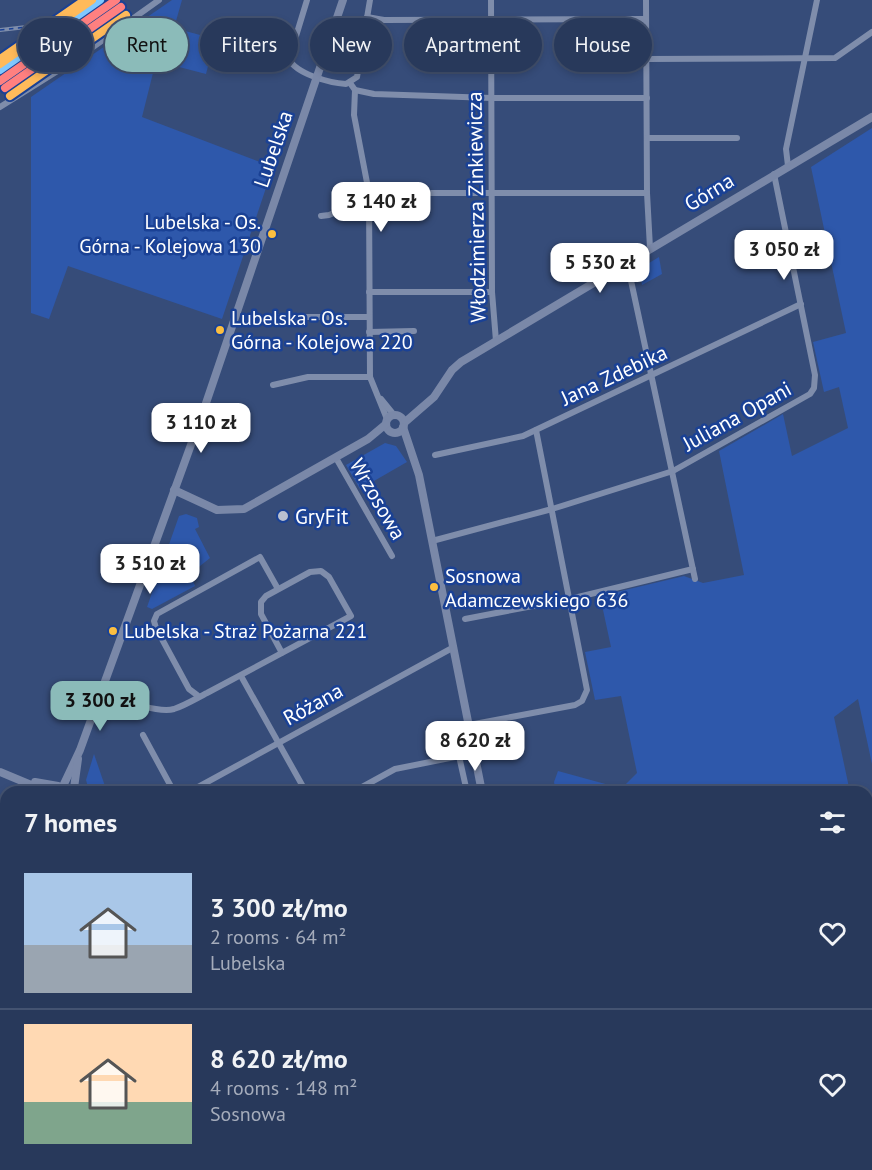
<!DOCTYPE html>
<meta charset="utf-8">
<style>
:root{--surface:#28395b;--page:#344464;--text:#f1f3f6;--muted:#a5acbb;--line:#445371;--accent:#8bbbb9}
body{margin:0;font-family:"PT Sans",sans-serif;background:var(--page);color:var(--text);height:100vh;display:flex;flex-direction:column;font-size:22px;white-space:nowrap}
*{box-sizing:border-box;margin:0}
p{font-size:20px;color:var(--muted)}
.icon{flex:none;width:33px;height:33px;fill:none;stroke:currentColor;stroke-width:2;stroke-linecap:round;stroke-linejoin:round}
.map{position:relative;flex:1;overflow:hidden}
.panel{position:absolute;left:0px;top:786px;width:873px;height:384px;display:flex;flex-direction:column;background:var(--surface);border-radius:18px 18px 0 0;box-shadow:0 3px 9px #0003,0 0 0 2px var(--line)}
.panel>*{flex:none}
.top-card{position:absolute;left:18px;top:18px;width:837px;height:54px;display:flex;gap:12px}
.price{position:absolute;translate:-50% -51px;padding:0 14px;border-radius:12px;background:#fff;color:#222;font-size:20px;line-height:39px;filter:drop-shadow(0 2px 3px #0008)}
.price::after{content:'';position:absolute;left:50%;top:36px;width:18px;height:14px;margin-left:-9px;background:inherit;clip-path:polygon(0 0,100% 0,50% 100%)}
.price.selected{background:var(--accent);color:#111}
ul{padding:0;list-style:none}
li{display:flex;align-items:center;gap:18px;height:150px;padding:0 24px}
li+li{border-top:2px solid var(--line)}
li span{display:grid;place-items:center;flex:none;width:168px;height:120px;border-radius:0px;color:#555}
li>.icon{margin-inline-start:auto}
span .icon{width:72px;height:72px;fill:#fffc;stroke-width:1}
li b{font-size:26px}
h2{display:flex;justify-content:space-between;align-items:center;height:72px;padding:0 24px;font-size:26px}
.pill{padding:0 21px;border-radius:27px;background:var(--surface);box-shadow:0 3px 9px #0003,0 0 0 2px var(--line);font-size:21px;line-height:54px}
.pill.selected{background:var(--accent);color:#111}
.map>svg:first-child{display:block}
.green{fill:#2e58ab}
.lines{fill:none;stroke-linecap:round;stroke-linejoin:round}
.street{stroke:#7f8dab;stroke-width:6}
.secondary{stroke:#7a88a8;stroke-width:8}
.rail-casing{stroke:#7e8dab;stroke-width:4}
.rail{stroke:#1a4195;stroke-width:1.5;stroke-dasharray:4.5;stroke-linecap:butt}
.rail-1-casing{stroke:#1a4195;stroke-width:12}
.rail-2-casing{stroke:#1a4195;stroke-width:12}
.rail-3-casing{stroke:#1a4195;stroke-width:12}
.rail-4-casing{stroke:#1a4195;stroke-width:12}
.rail-5-casing{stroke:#1a4195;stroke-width:12}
.rail-6-casing{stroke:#1a4195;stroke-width:12}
.rail-1{stroke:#ff8080;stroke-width:8}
.rail-2{stroke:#ff8080;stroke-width:8}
.rail-3{stroke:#80c8ff;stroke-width:8}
.rail-4{stroke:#ffba5a;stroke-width:8}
.rail-5{stroke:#ffba5a;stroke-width:8}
.rail-6{stroke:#ffba5a;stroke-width:8}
.bus-dot{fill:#fbbe40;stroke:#1a4195;stroke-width:2}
.poi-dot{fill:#b9c0d0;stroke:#1a4195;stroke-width:2}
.labels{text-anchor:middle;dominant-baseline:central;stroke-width:5;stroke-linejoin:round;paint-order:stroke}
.bus-label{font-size:20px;fill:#fff;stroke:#1a4195;text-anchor:start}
.street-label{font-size:21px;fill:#fff;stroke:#1a4195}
.poi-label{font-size:21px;fill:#fff;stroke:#1a4195;text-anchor:start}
</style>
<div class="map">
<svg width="872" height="1170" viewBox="0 0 872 1170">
<rect width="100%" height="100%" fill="#364c79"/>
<g class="green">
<polygon points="172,0 182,0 174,28 215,39 206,74 156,61 142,117 273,167 222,319 68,266 49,319 31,313 31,97"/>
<polygon points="872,128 872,764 858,699 834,717 850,792 556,792 554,782 558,771 609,785 619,791 637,773 621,696 595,700 585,652 611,647 600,596 684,576 703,583 744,575 719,451 783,414 792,456 848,428 839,387 824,392 813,342 846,333 811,167"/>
<polygon points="659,257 662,274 642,285 639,269"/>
<polygon points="385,443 396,446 407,462 360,489 346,465"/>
<polygon points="186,514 197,518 199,527 195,529 210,558 190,574 195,586 152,609 147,607 179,516"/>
<polygon points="94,754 107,792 89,790 86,780"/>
<polygon points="867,877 872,902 872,1030 867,1031"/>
<polygon points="409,1164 543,1164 544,1170 407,1170"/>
<polygon points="751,1164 857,1164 859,1170 752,1170"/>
</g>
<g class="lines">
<g class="street">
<path d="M 307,0 L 289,59 C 296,74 330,83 346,84 L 357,77 L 370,0"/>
<polyline points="491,0 492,292 496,341"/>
<polyline points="646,0 647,193 650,248"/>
<polyline points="367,17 384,20 646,19"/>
<polyline points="646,59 835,58 872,32"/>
<polyline points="350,83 355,90 354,115 369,193 370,377 387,419"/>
<polyline points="355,90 374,94 492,98 647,98"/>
<polyline points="0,107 72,62 159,0"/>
<polyline points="647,138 737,138"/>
<polyline points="788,166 786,149 817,0"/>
<polyline points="369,193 647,193"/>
<polyline points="321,216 329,215 369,199"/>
<polyline points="627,262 695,579"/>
<polyline points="369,292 492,292"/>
<polyline points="273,317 369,317"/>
<polyline points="369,332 414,331"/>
<polyline points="273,385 308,377 370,377"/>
<polyline points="381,399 394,415"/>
<polyline points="435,455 523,436 801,304"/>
<polyline points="336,458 392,556"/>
<polyline points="432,541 552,509 673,471 810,394 814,388 815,375 774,174"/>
<polyline points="465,619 570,599 693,569"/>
<polyline points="241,676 306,792"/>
<path d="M 101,692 C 118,698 157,714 174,709 C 186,705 197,698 207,693 L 351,616 L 329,577 L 321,571 L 310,572 L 266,596 L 261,602 L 261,614 L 282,653"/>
<polyline points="197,695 189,689 156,628 154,621 157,614 260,557 278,589"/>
<polyline points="469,725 575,705 582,701 587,690 536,430"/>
<polyline points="143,735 174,792"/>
<polyline points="459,756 467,792"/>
<polyline points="189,792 454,647"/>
<polyline points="353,792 395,769 475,753"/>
<polyline points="0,1018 6,1020"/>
<polyline points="0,1054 6,1039"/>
<polyline points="867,1085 872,1084"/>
<polyline points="0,1133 6,1135"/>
<polyline points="83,1164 99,1170"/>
<polyline points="132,1164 134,1170"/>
<polyline points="317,1170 319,1164"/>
<polyline points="715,1170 728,1164"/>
</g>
<g class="secondary">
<circle cx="395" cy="424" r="9"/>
<polyline points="404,423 434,397 452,370 461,362 872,117"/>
<polyline points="403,427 419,475 482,792"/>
<polyline points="174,490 217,510 244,509 368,439 386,424"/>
<polyline points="0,772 48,792"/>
<polyline points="35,782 58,786"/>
<polyline points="64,784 80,750 204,409 343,0"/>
<polyline points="74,788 78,759"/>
<polyline points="0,973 6,956"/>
<polyline points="556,1164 557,1170"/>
</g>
<g class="rail-casing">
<g id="rail">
<polyline points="0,30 35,26 67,15"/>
<polyline points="10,60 97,0"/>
</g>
</g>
<use href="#rail" class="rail"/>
<g class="rail-1-casing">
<polyline id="rail-1" points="0,81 116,0"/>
</g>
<g class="rail-2-casing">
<polyline id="rail-2" points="5,88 121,7"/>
</g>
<g class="rail-3-casing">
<polyline id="rail-3" points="0,70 100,0"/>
</g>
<g class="rail-4-casing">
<polyline id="rail-4" points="10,96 126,15"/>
</g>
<g class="rail-5-casing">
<polyline id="rail-5" points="0,59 85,0"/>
</g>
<g class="rail-6-casing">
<polyline id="rail-6" points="0,64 92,0"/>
</g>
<use href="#rail-1" class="rail-1"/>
<use href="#rail-2" class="rail-2"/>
<use href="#rail-3" class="rail-3"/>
<use href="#rail-4" class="rail-4"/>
<use href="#rail-5" class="rail-5"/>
<use href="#rail-6" class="rail-6"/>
</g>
<g class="bus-dot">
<circle cx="272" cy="234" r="5"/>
<circle cx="220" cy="330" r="5"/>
<circle cx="434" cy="587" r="5"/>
<circle cx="113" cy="631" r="5"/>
</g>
<circle class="poi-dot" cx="283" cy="516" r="6"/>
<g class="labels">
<g class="bus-label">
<text x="261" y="222" text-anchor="end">Lubelska - Os.<tspan x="261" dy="24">Górna - Kolejowa 130</tspan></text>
<text x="231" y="318">Lubelska - Os.<tspan x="231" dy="24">Górna - Kolejowa 220</tspan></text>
<text x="445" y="576">Sosnowa<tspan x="445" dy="24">Adamczewskiego 636</tspan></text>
<text x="124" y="631">Lubelska - Straż Pożarna 221</text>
</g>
<g class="street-label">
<text transform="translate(273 149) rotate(-71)">Lubelska</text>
<text transform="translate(709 192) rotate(-31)">Górna</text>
<text transform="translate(476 207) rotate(-91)">Włodzimierza Zinkiewicza</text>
<text transform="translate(614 375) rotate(-25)">Jana Zdebika</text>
<text transform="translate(737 416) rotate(-29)">Juliana Opani</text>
<text transform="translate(378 499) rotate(60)">Wrzosowa</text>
<text transform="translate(313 704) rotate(-29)">Różana</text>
</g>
<g class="poi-label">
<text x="295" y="516">GryFit</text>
</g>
</g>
</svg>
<b class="price" style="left:381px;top:233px">3 140 zł</b>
<b class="price" style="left:784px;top:281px">3 050 zł</b>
<b class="price" style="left:600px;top:294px">5 530 zł</b>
<b class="price" style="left:201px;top:454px">3 110 zł</b>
<b class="price" style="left:150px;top:595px">3 510 zł</b>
<b class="price selected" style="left:100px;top:732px">3 300 zł</b>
<b class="price" style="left:475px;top:772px">8 620 zł</b>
<div class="top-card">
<a class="pill">Buy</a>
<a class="pill selected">Rent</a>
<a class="pill">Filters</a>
<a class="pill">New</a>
<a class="pill">Apartment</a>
<a class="pill">House</a>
</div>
<section class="panel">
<h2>7 homes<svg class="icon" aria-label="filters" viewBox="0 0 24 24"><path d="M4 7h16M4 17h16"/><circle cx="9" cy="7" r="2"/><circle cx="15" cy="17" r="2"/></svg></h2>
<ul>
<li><span style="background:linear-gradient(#a9c7e8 60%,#9aa5b1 0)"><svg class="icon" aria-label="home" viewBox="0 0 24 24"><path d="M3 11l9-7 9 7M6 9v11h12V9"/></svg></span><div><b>3 300 zł/mo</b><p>2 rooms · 64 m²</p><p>Lubelska</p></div><svg class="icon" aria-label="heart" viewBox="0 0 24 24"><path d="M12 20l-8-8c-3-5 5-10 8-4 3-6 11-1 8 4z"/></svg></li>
<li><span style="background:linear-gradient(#ffd9b3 65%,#7fa58c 0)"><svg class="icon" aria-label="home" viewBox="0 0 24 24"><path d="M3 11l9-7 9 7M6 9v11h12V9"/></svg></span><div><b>8 620 zł/mo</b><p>4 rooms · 148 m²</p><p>Sosnowa</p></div><svg class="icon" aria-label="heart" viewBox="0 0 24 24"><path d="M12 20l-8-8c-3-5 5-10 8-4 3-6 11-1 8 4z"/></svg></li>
</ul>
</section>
</div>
